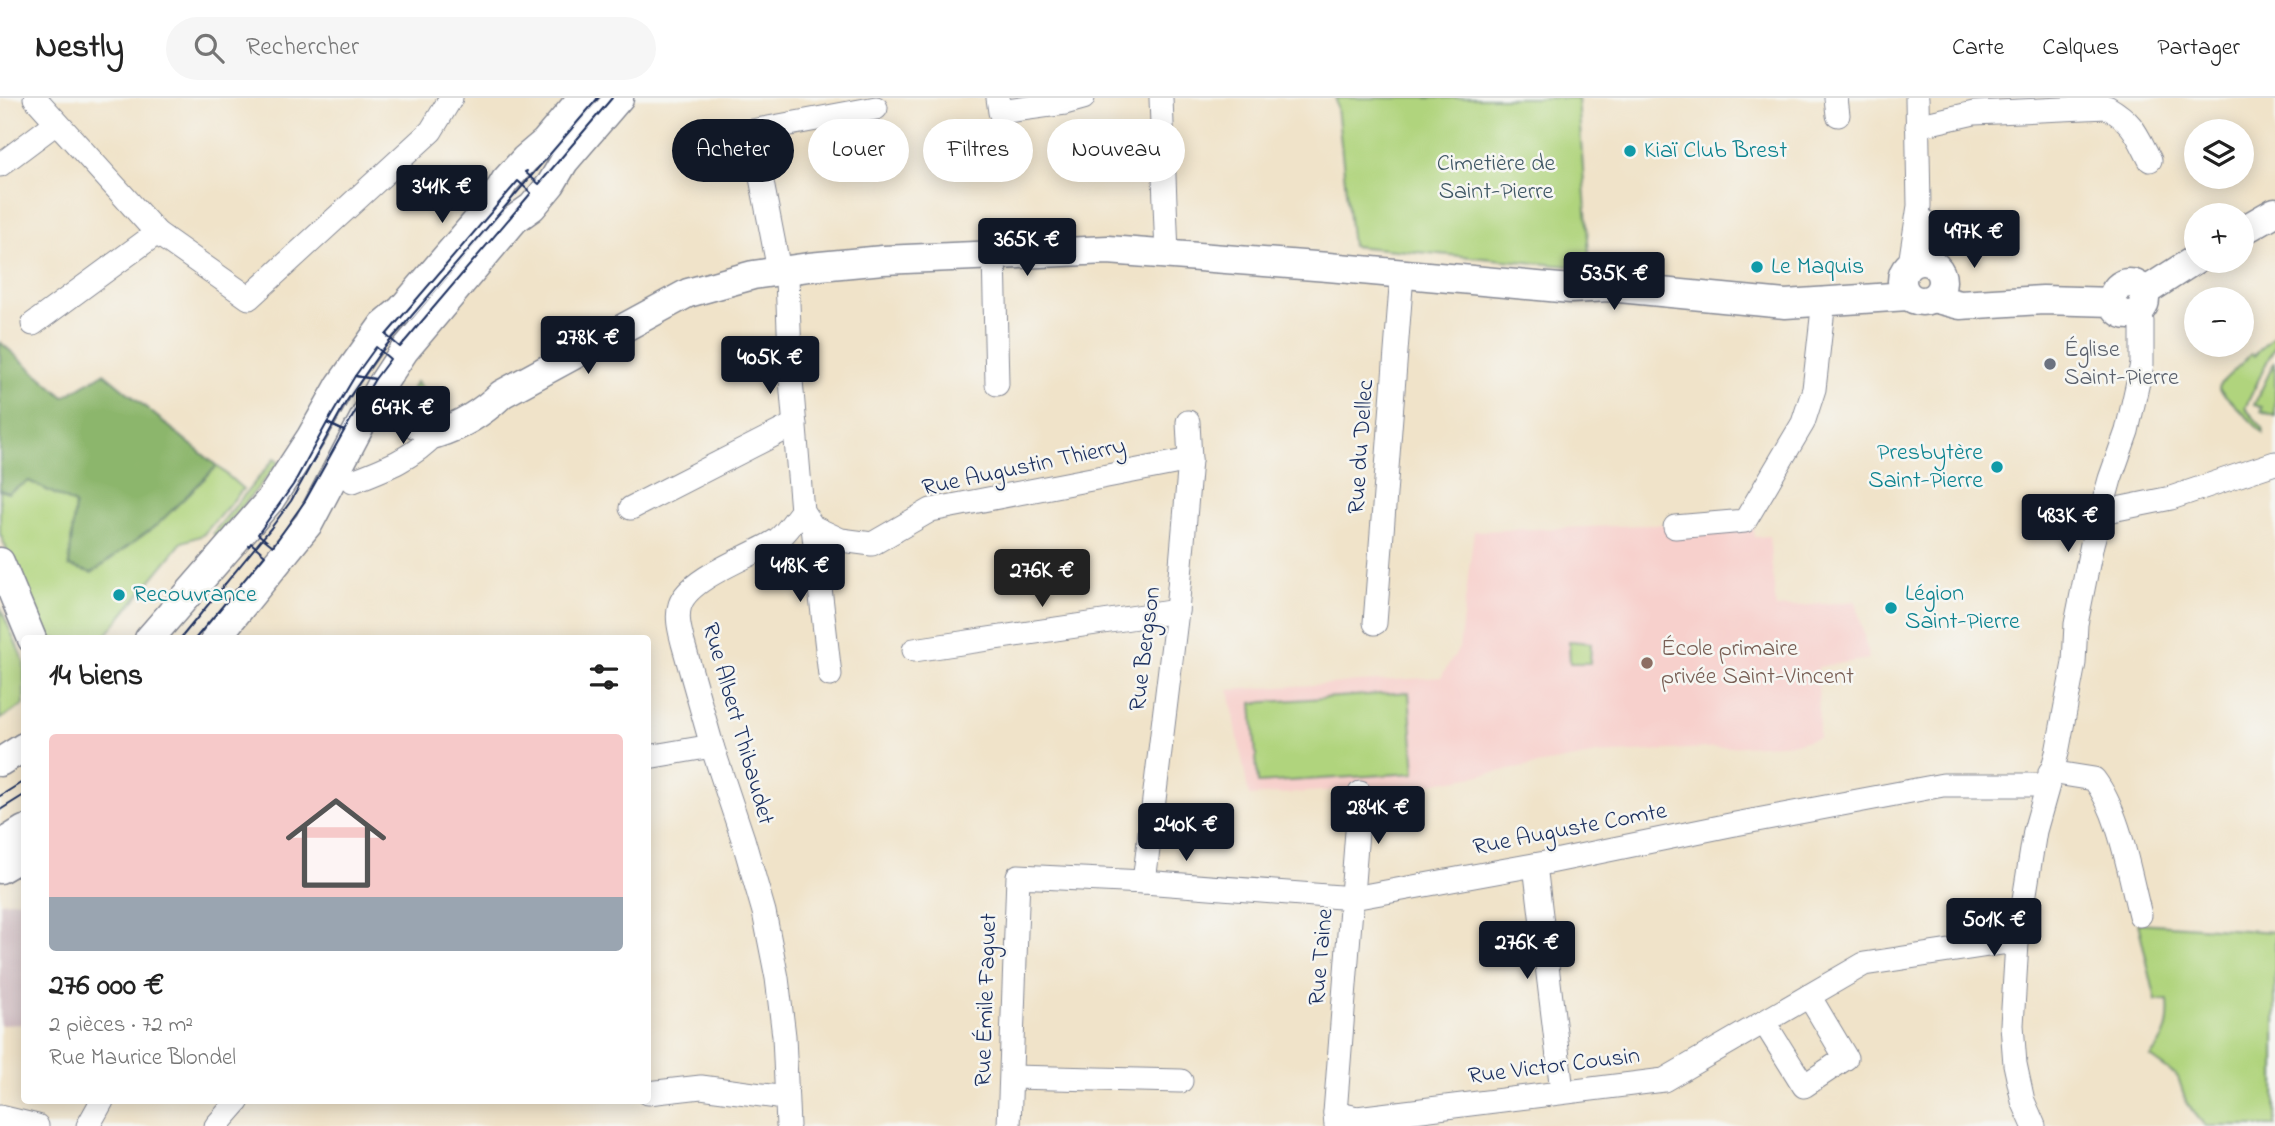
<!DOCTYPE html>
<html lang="fr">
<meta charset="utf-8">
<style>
:root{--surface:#fff;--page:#f6f6f6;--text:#222;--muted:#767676;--line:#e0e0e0;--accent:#111827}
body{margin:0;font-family:"Indie Flower",sans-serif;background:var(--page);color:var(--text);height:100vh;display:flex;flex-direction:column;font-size:26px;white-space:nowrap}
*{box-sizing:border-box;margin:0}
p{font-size:23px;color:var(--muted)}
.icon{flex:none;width:38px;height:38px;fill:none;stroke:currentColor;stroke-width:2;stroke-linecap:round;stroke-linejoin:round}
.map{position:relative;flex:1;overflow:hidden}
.side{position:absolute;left:21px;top:537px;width:630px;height:469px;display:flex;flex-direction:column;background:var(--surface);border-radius:7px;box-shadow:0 4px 18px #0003}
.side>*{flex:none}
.guide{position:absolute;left:672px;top:21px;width:665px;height:63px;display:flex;gap:14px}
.fabs{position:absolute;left:2184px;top:21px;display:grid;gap:14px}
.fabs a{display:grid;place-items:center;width:70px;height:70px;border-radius:50%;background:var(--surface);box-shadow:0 4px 18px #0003;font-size:35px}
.price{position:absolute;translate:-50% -60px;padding:0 16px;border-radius:7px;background:var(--accent);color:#fff;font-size:23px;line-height:46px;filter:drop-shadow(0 2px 4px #0008)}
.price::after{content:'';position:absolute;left:50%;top:42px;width:21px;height:16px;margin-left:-10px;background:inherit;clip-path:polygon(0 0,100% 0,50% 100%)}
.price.on{background:#222;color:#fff}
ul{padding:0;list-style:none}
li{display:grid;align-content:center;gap:14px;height:371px;padding:0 28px}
li span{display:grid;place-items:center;height:217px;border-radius:7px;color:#555}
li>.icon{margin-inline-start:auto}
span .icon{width:126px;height:126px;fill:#fffc;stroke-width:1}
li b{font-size:30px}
h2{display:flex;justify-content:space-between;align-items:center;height:84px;padding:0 28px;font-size:30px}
.pill{padding:0 24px;border-radius:32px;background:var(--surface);box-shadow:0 4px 18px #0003;font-size:24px;line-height:63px}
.pill.on{background:var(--accent);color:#fff}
header{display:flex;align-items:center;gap:42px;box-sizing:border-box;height:98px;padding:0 35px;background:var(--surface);border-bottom:2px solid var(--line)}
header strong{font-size:33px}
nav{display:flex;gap:38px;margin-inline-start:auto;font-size:24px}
.search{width:490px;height:63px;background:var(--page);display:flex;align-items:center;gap:18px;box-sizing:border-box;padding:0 24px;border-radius:38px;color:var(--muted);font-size:26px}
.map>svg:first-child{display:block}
.built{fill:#f7d0cc}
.industrial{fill:#d2bec3}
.green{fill:#b0d47d;stroke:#66826e;stroke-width:2}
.forest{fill:#8cb66c;stroke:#547265;stroke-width:2}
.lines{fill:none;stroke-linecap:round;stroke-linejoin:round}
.minor-casing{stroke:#868994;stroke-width:25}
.major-casing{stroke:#868994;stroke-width:31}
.minor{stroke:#fff;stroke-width:23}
.major{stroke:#fff;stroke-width:28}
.tram{stroke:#1b2f5e;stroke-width:2}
.culture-dot{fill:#0f9aa8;stroke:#f6f6f2;stroke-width:2.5}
.worship-dot{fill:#6b7280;stroke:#f6f6f2;stroke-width:2.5}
.education-dot{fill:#8d6e63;stroke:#f6f6f2;stroke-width:2.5}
.labels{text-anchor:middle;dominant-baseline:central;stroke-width:5;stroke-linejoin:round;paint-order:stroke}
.culture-label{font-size:24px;fill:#0d838f;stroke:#f6f6f2;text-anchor:start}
.park-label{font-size:24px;fill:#405866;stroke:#f6f6f2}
.worship-label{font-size:24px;fill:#5b616d;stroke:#f6f6f2;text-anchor:start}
.street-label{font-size:24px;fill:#1b2f5e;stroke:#f6f6f2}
.education-label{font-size:24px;fill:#785e54;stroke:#f6f6f2;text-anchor:start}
</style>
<header>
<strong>Nestly</strong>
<div class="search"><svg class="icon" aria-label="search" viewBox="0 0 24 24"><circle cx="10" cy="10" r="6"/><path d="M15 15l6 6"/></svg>Rechercher</div>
<nav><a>Carte</a><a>Calques</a><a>Partager</a></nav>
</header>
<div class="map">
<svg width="2275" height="1028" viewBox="0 0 2275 1028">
<rect width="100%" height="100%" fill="#f6f6f2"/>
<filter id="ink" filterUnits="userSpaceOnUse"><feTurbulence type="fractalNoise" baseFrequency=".0143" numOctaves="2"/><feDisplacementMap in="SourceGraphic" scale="14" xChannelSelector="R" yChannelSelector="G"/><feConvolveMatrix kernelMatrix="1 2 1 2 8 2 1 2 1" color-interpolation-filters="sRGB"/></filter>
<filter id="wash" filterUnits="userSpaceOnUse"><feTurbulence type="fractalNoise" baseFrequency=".00686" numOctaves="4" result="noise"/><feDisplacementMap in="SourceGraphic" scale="28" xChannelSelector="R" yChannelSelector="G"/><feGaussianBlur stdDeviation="1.57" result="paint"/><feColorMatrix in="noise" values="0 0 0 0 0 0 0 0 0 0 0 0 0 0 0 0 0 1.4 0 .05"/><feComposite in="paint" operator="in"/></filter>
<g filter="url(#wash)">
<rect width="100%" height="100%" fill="#f0e3c9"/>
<polygon class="built" points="1670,426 1753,428 1755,439 1769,438 1776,510 1856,503 1869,561 1818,569 1819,639 1798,645 1597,656 1431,686 1249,698 1229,592 1441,579 1459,550 1474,433"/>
<polygon class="industrial" points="24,802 24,926 0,927 0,804"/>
<g class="green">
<polygon points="1336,0 1578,0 1590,170 1352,148"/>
<polygon points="2275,236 2275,247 2245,310 2263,330 2263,335 2219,291 2220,286 2251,256 2254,258"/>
<polygon points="2275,263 2275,318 2261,313 2262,309 2254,307"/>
<polygon points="416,284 435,304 433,308 410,296"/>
<polygon points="275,360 279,364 217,439 213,435"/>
<polygon points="217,368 243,391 203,437 182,444 103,541 47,541 0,436 0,392 8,395 29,383 75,406 69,468 135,442 158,426"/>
<polygon points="0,509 24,564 24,607 0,621"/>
<polygon points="1569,543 1591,545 1590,565 1570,565"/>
<polygon points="1409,594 1415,675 1258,685 1252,605"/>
<path d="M 2138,825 L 2275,834 L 2275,1028 L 2205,1028 L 2187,1006 L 2178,979 L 2150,959 C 2166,940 2170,927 2168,902 L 2156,903 Z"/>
</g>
<polygon class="forest" points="0,244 64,299 104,275 217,368 158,426 92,475 69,468 75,406 29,383 8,395 0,392"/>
</g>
<g filter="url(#ink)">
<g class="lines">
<g class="minor-casing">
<g id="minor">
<polyline points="35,0 157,135 249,200 431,33 451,0"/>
<polyline points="998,0 1000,14 1065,5 1083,0"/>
<polyline points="1161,0 1167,157"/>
<polyline points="1836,0 1838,17"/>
<path d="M 1917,28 L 1974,15 L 2107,9 C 2134,25 2136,35 2150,62"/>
<polyline points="0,67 56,25"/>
<polyline points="1922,121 1932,165"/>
<polyline points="994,156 997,286"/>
<polyline points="1910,166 1919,108 1917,0"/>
<polyline points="33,226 157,135"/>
<path d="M 353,383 C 384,371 412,361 435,336"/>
<polyline points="631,410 795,326"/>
<polyline points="802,413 813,429 841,442 872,446 931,412 1190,362"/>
<polyline points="2102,414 2171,400 2275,365"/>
<polyline points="813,429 830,577"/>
<polyline points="1675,429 1745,423 1803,325 1814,291 1824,202"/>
<polyline points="1375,525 1402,176"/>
<polyline points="914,552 1177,513"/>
<polyline points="648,659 712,648"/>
<path d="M 2050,674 L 2094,681 C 2120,715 2129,775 2140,817"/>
<polyline points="1535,767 1562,993"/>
<polyline points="1144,784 1177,513 1190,362 1188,324"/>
<polyline points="1764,924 1804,988 1846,960 1809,898"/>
<polyline points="1012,979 1181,983"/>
<polyline points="648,995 701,989 785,1000"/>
<polyline points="1335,1015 1357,1020 1664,982 1864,866 2002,845 2017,845"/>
<polyline points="0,1019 37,1028"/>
<polyline points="88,1028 102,1003"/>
<polyline points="216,1028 238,1003"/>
<path d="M 788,1028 L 784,938 L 777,880 L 764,814 L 743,741 L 712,648 L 683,545 C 680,533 676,519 680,507 C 689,479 753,458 777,442 C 787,435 794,422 802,413 L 791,282 L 787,180 L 777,162 L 752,33 L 876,10"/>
<polyline points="1009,1028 1018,778 1144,784 1353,800 1545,765 1730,727 1943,687 2047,687"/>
<polyline points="1336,1028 1335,1015 1360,695"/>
<polyline points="2034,1028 2023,1003 2015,966 2012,927 2017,845 2035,733 2057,655 2074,565 2076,526 2092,446 2110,381 2127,333 2142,266 2142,223 2138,215"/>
</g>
</g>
<g class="major-casing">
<g id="major">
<polyline points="2242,133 2275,114"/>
<circle cx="1922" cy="183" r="20"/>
<circle cx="2129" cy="201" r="16"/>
<polyline points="2143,195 2196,161"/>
<polyline points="1933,200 1960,207 2043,202 2113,204"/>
<path d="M 368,315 C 389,304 415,328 435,336 C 461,328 482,315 502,296 L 688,195 L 753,177 L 809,169 L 883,162 L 1108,152 L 1328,169 L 1571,191 L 1609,189 L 1785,206 L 1908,198"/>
<polyline points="0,464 32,541"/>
<polyline points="149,541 270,402 311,339 341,286 383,227 401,212 489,109 505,83 525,61 545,44 582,0"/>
<polyline points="215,541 309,425 381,288 404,253 515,121 532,109 551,86 564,64 619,0"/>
<polyline points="0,664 24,649"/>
<polyline points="0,747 24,732"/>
<polyline points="0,771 24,757"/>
</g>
</g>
<use href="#minor" class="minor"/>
<use href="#major" class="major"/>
<g class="tram">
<polyline points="527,73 525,74 539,86 612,0"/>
<polygon points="518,83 531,95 400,249 386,237"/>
<polygon points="376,249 390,261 375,281 355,278"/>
<polygon points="355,278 375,281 344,333 327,325"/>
<polygon points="327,325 344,333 305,403 273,448 258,436 293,387"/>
<polyline points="180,541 271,430 291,403 346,304 379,256 598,0"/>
<polyline points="195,541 265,457 251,445 249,448"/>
<polyline points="0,698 24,683"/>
<polyline points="0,712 24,697"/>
</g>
</g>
</g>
<g class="culture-dot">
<circle cx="1630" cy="53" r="7"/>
<circle cx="1757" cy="169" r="7"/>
<circle cx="1997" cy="369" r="7"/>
<circle cx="119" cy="497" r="7"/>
<circle cx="1891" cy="510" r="7"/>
</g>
<circle class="worship-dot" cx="2050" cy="266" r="7"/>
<circle class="education-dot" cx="1647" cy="565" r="7"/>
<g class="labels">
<g class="culture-label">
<text x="1644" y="53">Kiaï Club Brest</text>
<text x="1771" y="169">Le Maquis</text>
<text x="1983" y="355" text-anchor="end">Presbytère<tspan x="1983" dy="28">Saint-Pierre</tspan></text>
<text x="1905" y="496">Légion<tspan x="1905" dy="28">Saint-Pierre</tspan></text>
<text x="133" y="497">Recouvrance</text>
</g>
<g class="park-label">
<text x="1496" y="66">Cimetière de<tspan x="1496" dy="28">Saint-Pierre</tspan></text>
</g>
<g class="worship-label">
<text x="2064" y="252">Église<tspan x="2064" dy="28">Saint-Pierre</tspan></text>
</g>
<g class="street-label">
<text transform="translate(1362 349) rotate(-86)">Rue du Dellec</text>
<text transform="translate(1024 370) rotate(-12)">Rue Augustin Thierry</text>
<text transform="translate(1146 551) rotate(-83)">Rue Bergson</text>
<text transform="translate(737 626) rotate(74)">Rue Albert Thibaudet</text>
<text transform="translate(1570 732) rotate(-11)">Rue Auguste Comte</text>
<text transform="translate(1322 859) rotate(-85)">Rue Taine</text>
<text transform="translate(987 902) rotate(-88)">Rue Émile Faguet</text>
<text transform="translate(1554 969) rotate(-7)">Rue Victor Cousin</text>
</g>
<g class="education-label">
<text x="1661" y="551">École primaire<tspan x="1661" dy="28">privée Saint-Vincent</tspan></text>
</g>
</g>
</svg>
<div class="fabs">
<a><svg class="icon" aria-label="layers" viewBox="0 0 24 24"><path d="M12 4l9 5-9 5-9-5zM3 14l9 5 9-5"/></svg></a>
<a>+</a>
<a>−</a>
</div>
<b class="price" style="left:442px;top:127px">341K €</b>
<b class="price" style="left:1974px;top:172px">497K €</b>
<b class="price" style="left:1027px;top:180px">365K €</b>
<b class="price" style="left:1614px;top:214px">535K €</b>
<b class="price" style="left:588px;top:278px">278K €</b>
<b class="price" style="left:770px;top:298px">405K €</b>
<b class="price" style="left:403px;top:348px">647K €</b>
<b class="price" style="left:2068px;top:456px">483K €</b>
<b class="price" style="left:800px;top:506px">418K €</b>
<b class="price on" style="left:1042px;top:511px">276K €</b>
<b class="price" style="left:1378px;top:748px">284K €</b>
<b class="price" style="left:1186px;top:765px">240K €</b>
<b class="price" style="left:1994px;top:860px">501K €</b>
<b class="price" style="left:1527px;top:883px">276K €</b>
<div class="guide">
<a class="pill on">Acheter</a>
<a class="pill">Louer</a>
<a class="pill">Filtres</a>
<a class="pill">Nouveau</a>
</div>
<section class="side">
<h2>14 biens<svg class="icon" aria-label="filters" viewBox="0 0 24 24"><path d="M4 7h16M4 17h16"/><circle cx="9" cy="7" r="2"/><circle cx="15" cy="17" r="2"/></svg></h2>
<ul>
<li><span style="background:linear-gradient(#f6c9c9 75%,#9aa5b1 0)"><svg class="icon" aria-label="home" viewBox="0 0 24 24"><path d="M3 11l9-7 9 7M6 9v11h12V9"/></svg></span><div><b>276 000 €</b><p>2 pièces · 72 m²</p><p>Rue Maurice Blondel</p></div></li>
</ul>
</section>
</div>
